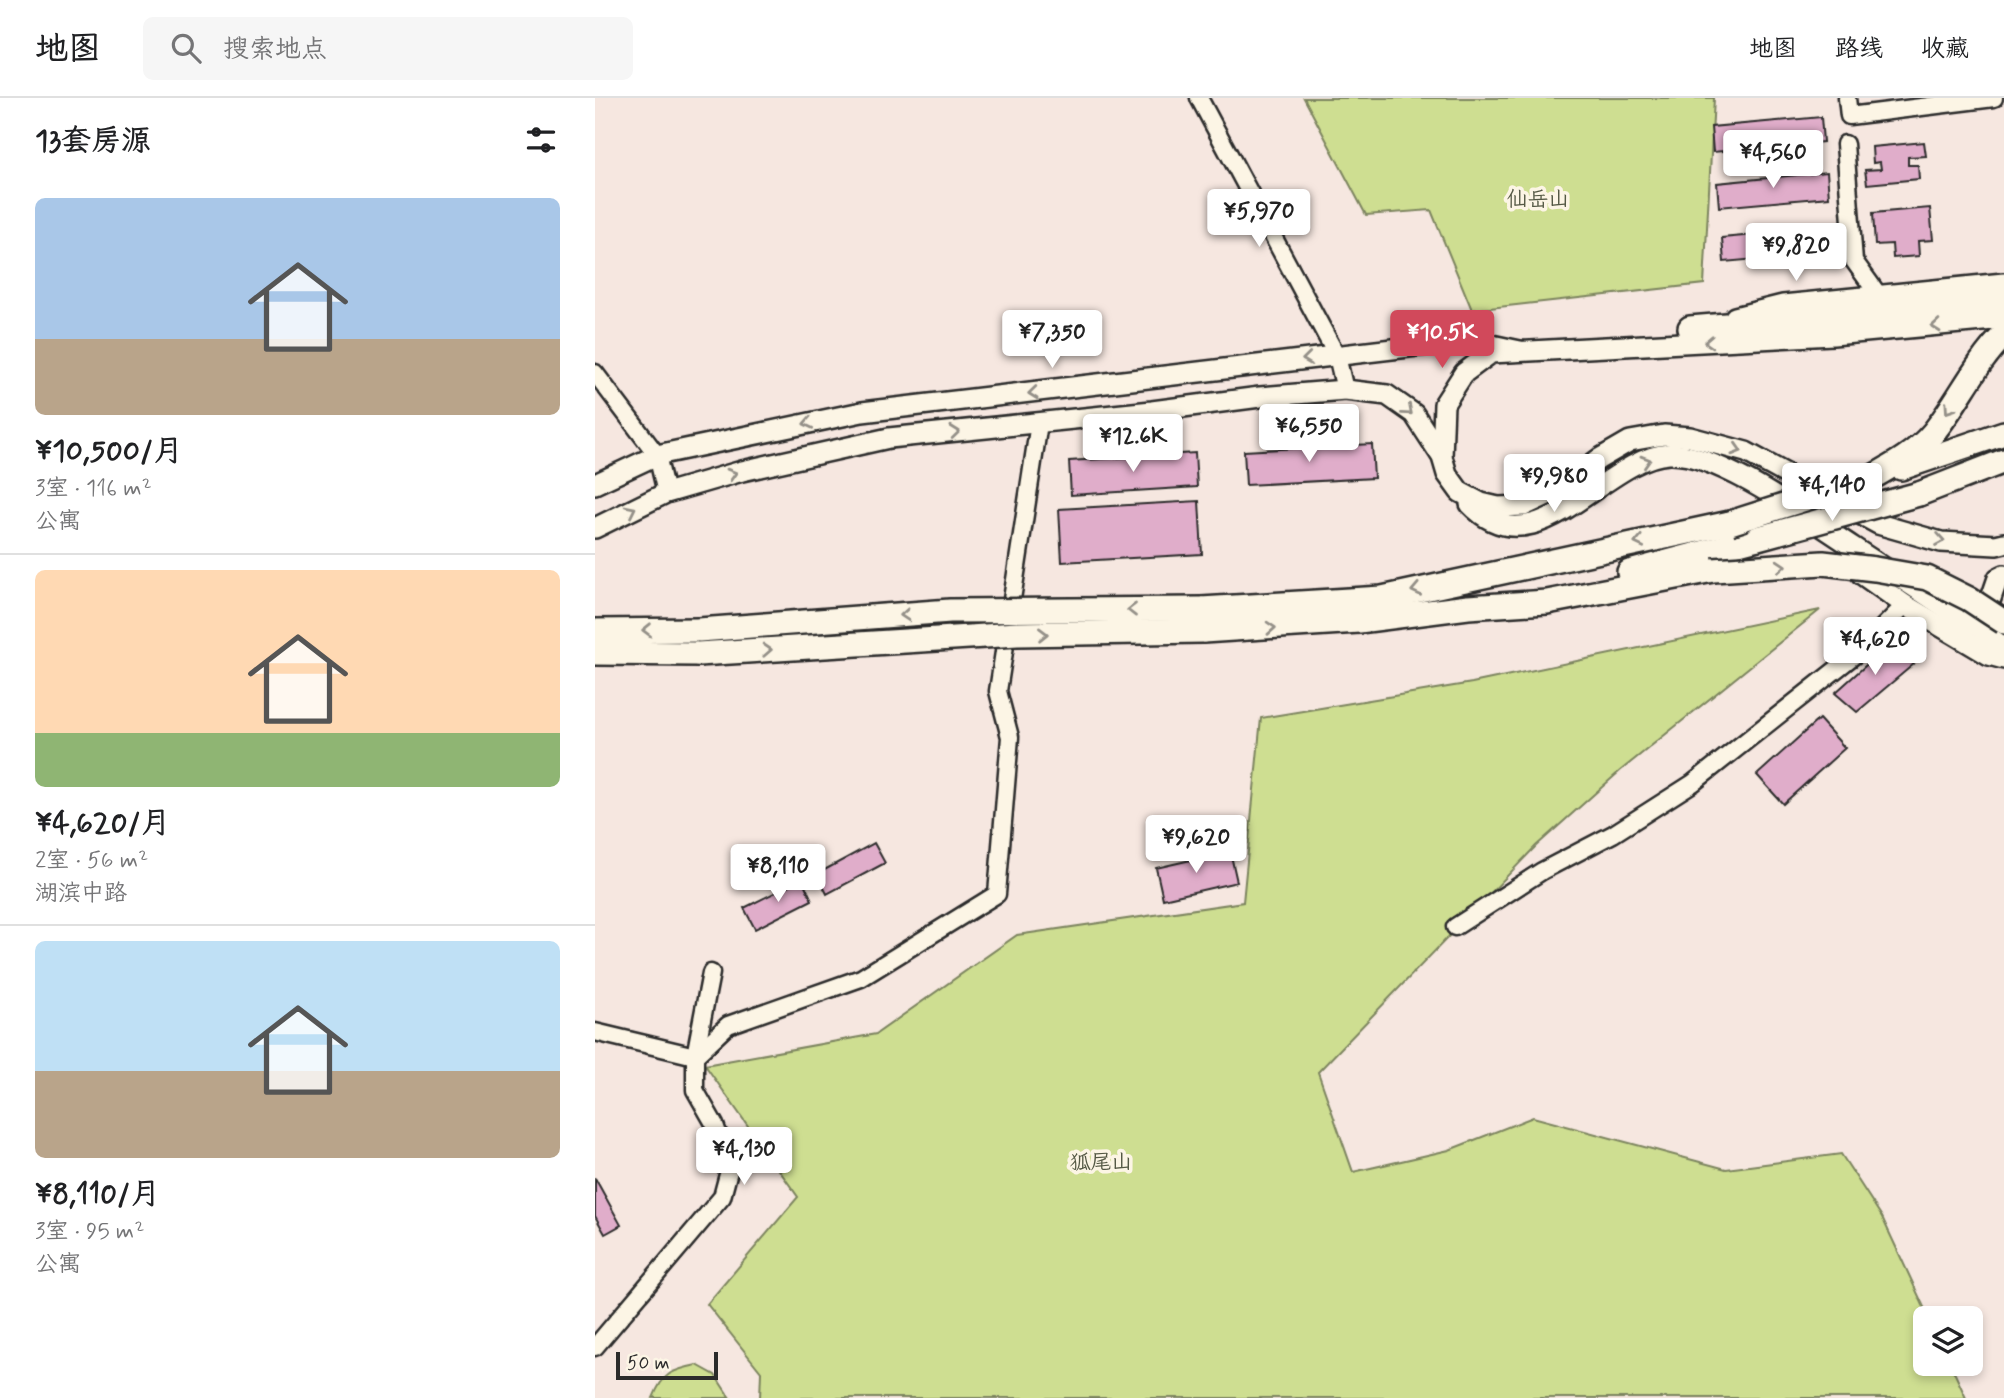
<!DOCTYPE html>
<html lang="zh">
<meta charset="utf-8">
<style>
:root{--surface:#fff;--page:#f6f6f6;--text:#202124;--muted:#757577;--line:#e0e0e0;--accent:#d1495b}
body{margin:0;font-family:Mynerve,"LXGW WenKai TC",sans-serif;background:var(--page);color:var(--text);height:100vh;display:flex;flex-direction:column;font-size:26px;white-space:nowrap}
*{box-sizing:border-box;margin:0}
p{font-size:23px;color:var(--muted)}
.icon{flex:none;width:38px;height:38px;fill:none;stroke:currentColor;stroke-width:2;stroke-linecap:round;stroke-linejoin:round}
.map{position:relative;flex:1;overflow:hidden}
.panel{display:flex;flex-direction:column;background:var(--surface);width:595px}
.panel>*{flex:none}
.buttons{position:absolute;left:1318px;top:1208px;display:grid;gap:14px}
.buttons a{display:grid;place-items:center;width:70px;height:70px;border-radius:10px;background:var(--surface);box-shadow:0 4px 10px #0003;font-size:35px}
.scale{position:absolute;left:21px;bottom:18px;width:102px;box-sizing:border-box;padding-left:7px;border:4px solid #2b2b2b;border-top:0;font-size:19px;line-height:24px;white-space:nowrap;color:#2b2b2b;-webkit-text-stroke:5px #fcf5e5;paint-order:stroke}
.price{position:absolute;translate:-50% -60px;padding:0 16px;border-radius:7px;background:#fff;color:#222;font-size:23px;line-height:46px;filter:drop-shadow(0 2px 4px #0008)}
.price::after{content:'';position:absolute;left:50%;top:42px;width:21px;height:16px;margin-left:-10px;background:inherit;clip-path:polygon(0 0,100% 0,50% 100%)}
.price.on{background:var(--accent);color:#fff}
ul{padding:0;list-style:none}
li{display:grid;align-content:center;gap:14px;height:371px;padding:0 35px}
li+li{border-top:2px solid var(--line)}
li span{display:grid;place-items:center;height:217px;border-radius:10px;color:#555}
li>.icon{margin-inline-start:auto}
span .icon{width:126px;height:126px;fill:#fffc;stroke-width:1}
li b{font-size:30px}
h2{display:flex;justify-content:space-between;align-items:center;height:84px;padding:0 35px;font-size:30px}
header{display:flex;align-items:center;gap:42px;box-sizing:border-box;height:98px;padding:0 35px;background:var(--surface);border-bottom:2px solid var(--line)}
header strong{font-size:33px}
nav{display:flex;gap:38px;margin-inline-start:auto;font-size:24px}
.search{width:490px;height:63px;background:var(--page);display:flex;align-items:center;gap:18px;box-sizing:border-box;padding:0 24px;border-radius:10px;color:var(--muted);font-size:26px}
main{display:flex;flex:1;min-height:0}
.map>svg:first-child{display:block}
.green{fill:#cede91;stroke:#7c845e;stroke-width:2}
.building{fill:#e0adca;stroke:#2b2b2b;stroke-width:2}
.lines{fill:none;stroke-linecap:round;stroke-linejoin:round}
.minor-casing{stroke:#2b2b2b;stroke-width:21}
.major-casing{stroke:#2b2b2b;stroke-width:24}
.highway-casing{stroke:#2b2b2b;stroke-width:28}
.minor{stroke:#fcf5e5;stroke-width:16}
.major{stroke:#fcf5e5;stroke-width:19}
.highway{stroke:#fcf5e5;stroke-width:23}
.highway-bridge-casing{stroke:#2b2b2b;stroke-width:28;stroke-linecap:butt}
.highway-bridge{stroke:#fcf5e5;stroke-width:23}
.oneway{stroke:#949088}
.labels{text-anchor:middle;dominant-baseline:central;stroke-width:7;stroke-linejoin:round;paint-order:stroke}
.park-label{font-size:21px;fill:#545844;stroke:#fcf5e5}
</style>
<header>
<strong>地图</strong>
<div class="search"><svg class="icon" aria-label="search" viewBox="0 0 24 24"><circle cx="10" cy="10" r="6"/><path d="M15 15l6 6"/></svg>搜索地点</div>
<nav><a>地图</a><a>路线</a><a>收藏</a></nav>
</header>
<main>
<section class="panel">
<h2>13套房源<svg class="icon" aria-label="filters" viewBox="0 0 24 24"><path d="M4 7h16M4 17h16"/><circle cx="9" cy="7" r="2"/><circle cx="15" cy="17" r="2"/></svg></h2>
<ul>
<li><span style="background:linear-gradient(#a9c7e8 65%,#b9a48a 0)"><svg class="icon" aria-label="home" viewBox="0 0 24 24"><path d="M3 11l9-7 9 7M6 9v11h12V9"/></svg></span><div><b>¥10,500/月</b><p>3室 · 116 m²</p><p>公寓</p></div></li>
<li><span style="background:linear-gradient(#ffd9b3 75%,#8fb573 0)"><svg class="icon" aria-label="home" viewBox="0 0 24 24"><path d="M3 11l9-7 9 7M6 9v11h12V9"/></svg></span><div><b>¥4,620/月</b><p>2室 · 56 m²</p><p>湖滨中路</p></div></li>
<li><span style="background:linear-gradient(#bfe0f5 60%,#b9a48a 0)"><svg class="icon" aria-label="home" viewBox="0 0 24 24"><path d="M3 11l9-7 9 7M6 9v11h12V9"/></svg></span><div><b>¥8,110/月</b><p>3室 · 95 m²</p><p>公寓</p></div></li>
</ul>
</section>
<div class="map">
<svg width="1409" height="1300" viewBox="0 0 1409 1300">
<rect width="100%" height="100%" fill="#f6e7e0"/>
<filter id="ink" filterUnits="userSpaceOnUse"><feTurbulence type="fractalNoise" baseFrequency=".0143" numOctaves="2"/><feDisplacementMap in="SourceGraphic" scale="14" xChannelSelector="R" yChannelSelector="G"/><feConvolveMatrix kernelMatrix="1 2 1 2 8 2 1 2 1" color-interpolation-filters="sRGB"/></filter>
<g filter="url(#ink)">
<g class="green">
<polygon points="709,0 1119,0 1109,186 877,212 836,112 771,117"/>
<polygon points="1225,512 1025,673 941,748 723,974 758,1074 854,1052 938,1019 1131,1071 1246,1056 1287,1119 1334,1220 1330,1220 1330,1265 1355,1265 1371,1300 165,1300 166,1274 112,1206 203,1099 110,967 281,936 422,837 648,804 666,620 877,585"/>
<path d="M 102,1267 L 120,1277 L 135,1300 L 58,1300 C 68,1275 77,1272 102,1267 Z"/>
</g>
<g class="building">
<polygon points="1226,19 1228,44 1118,54 1116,29"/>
<polygon points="1329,44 1331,58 1313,59 1313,67 1323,67 1324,81 1272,86 1270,72 1286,71 1285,64 1278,65 1277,49"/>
<polygon points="1232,74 1234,99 1124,109 1122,85"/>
<polygon points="1335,110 1338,142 1323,143 1324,158 1298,160 1297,146 1280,147 1278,115"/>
<polygon points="1237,130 1239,154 1129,164 1127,140"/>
<polygon points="777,346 779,380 651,387 649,353"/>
<polygon points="600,355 602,389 476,397 474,363"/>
<polygon points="604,403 607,456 467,464 464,411"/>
<polygon points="1299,542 1319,566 1262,614 1240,595"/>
<polygon points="1224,621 1250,650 1188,706 1162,677"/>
<polygon points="279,745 290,765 232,796 222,776"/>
<polygon points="635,753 642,784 568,801 561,770"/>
<polygon points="207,781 217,802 160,831 149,810"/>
<polygon points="0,1080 26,1127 10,1136 0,1118"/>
</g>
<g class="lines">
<g class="minor-casing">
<g id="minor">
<polyline points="604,0 742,258 750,292"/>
<polyline points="1252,0 1254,18 1399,0"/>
<polyline points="1250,46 1259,163 1282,195"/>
<polyline points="0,275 62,357 71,395"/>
<polyline points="860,829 947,773 1018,736 1098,685 1262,555 1310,507"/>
<polyline points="0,934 100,958 133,927 266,880 402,796 415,639 403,593 444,325"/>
<polyline points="0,1249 127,1099 135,1069 120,1027 100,992 100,958 116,875"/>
</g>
</g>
<g class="major-casing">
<g id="major">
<polyline points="1140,219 1188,207 1409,185"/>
<polyline points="847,359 849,306 869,275 896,255 1238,237 1409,221"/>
<polyline points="0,386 62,357 267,314 873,242 925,253"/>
<path d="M 875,406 C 941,476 1009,359 1074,356 C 1123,354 1216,422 1258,449 C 1308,482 1359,515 1409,549"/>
<polyline points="0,430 71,395 147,373 294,340 557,313 665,299 750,292 792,297 819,316 847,359 852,376 865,394 886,405 903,409 929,408 959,394 1004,361 1035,343 1069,337 1095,339 1151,354 1283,426 1346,444 1401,447 1409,445"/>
<polyline points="1258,463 1266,476 1310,507 1394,557 1409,561"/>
<polyline points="1393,526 1392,512 1403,480 1409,477"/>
</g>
</g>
<g class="highway-casing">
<g id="highway">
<polyline points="1095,230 1409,204"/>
<polyline points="1306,370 1409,335"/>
<path d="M 1276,380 C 1299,367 1321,355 1338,335 C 1364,303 1379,267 1409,237"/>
<polyline points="1324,396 1409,363"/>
<polyline points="1034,474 1163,440"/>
<polyline points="606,511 787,500 1135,425"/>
<polyline points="0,533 104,532"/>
<polyline points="608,533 764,523 873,509 952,504 1118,472"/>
<polyline points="0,555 103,556"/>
</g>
</g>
<use href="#minor" class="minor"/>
<use href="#major" class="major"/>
<use href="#highway" class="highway"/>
<g class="highway-bridge-casing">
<g id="highway-bridge">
<polyline points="1135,425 1276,380"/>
<polyline points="1163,440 1324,396"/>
<polyline points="1118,472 1228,465 1280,471 1332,480 1374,501 1409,524"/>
<polyline points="104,532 355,513 606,511"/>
<polyline points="103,556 422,536 608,533"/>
</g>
</g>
<use href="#highway-bridge" class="highway-bridge"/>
</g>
<defs><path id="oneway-chevron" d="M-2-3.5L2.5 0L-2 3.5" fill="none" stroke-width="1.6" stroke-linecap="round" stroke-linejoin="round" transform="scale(1.75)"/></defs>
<g class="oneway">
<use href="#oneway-chevron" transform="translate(1341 228) rotate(175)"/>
<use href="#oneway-chevron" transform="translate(1114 244) rotate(177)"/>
<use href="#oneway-chevron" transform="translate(712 261) rotate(173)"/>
<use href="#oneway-chevron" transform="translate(438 295) rotate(174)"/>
<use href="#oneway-chevron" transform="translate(1354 311) rotate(124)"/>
<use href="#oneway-chevron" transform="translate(813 313) rotate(41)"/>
<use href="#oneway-chevron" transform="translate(213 325) rotate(168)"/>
<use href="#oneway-chevron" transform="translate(360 334) rotate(-6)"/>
<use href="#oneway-chevron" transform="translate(1142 352) rotate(17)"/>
<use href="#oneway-chevron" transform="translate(1051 363) rotate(-17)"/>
<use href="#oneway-chevron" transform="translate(137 376) rotate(-16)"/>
<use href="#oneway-chevron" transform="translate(36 412) rotate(-26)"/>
<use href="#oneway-chevron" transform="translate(1345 442) rotate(10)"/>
<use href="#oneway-chevron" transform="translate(1044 444) rotate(168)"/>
<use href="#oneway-chevron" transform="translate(1186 468) rotate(-4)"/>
<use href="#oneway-chevron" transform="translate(821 492) rotate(168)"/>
<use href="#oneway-chevron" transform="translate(537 512) rotate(180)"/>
<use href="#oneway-chevron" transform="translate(310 517) rotate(176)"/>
<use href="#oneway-chevron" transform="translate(676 530) rotate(-4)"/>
<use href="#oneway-chevron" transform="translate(52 532) rotate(179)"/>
<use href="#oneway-chevron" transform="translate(448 536) rotate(-1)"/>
<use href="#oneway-chevron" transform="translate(172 552) rotate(-3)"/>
</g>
</g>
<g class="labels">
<g class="park-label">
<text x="943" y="102">仙岳山</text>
<text x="506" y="1065">狐尾山</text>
</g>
</g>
</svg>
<div class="buttons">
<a><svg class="icon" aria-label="layers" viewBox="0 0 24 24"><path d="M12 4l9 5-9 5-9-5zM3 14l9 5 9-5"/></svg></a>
</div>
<div class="scale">50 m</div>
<b class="price" style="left:1178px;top:92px">¥4,560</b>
<b class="price" style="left:664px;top:151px">¥5,970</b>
<b class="price" style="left:1201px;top:185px">¥9,820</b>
<b class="price" style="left:457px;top:272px">¥7,350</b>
<b class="price on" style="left:847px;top:272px">¥10.5K</b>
<b class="price" style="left:714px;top:366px">¥6,550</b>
<b class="price" style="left:538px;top:376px">¥12.6K</b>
<b class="price" style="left:959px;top:416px">¥9,980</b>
<b class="price" style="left:1237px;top:425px">¥4,140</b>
<b class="price" style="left:1280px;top:579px">¥4,620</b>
<b class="price" style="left:601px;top:777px">¥9,620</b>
<b class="price" style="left:183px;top:806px">¥8,110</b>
<b class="price" style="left:149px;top:1089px">¥4,130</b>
</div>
</main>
